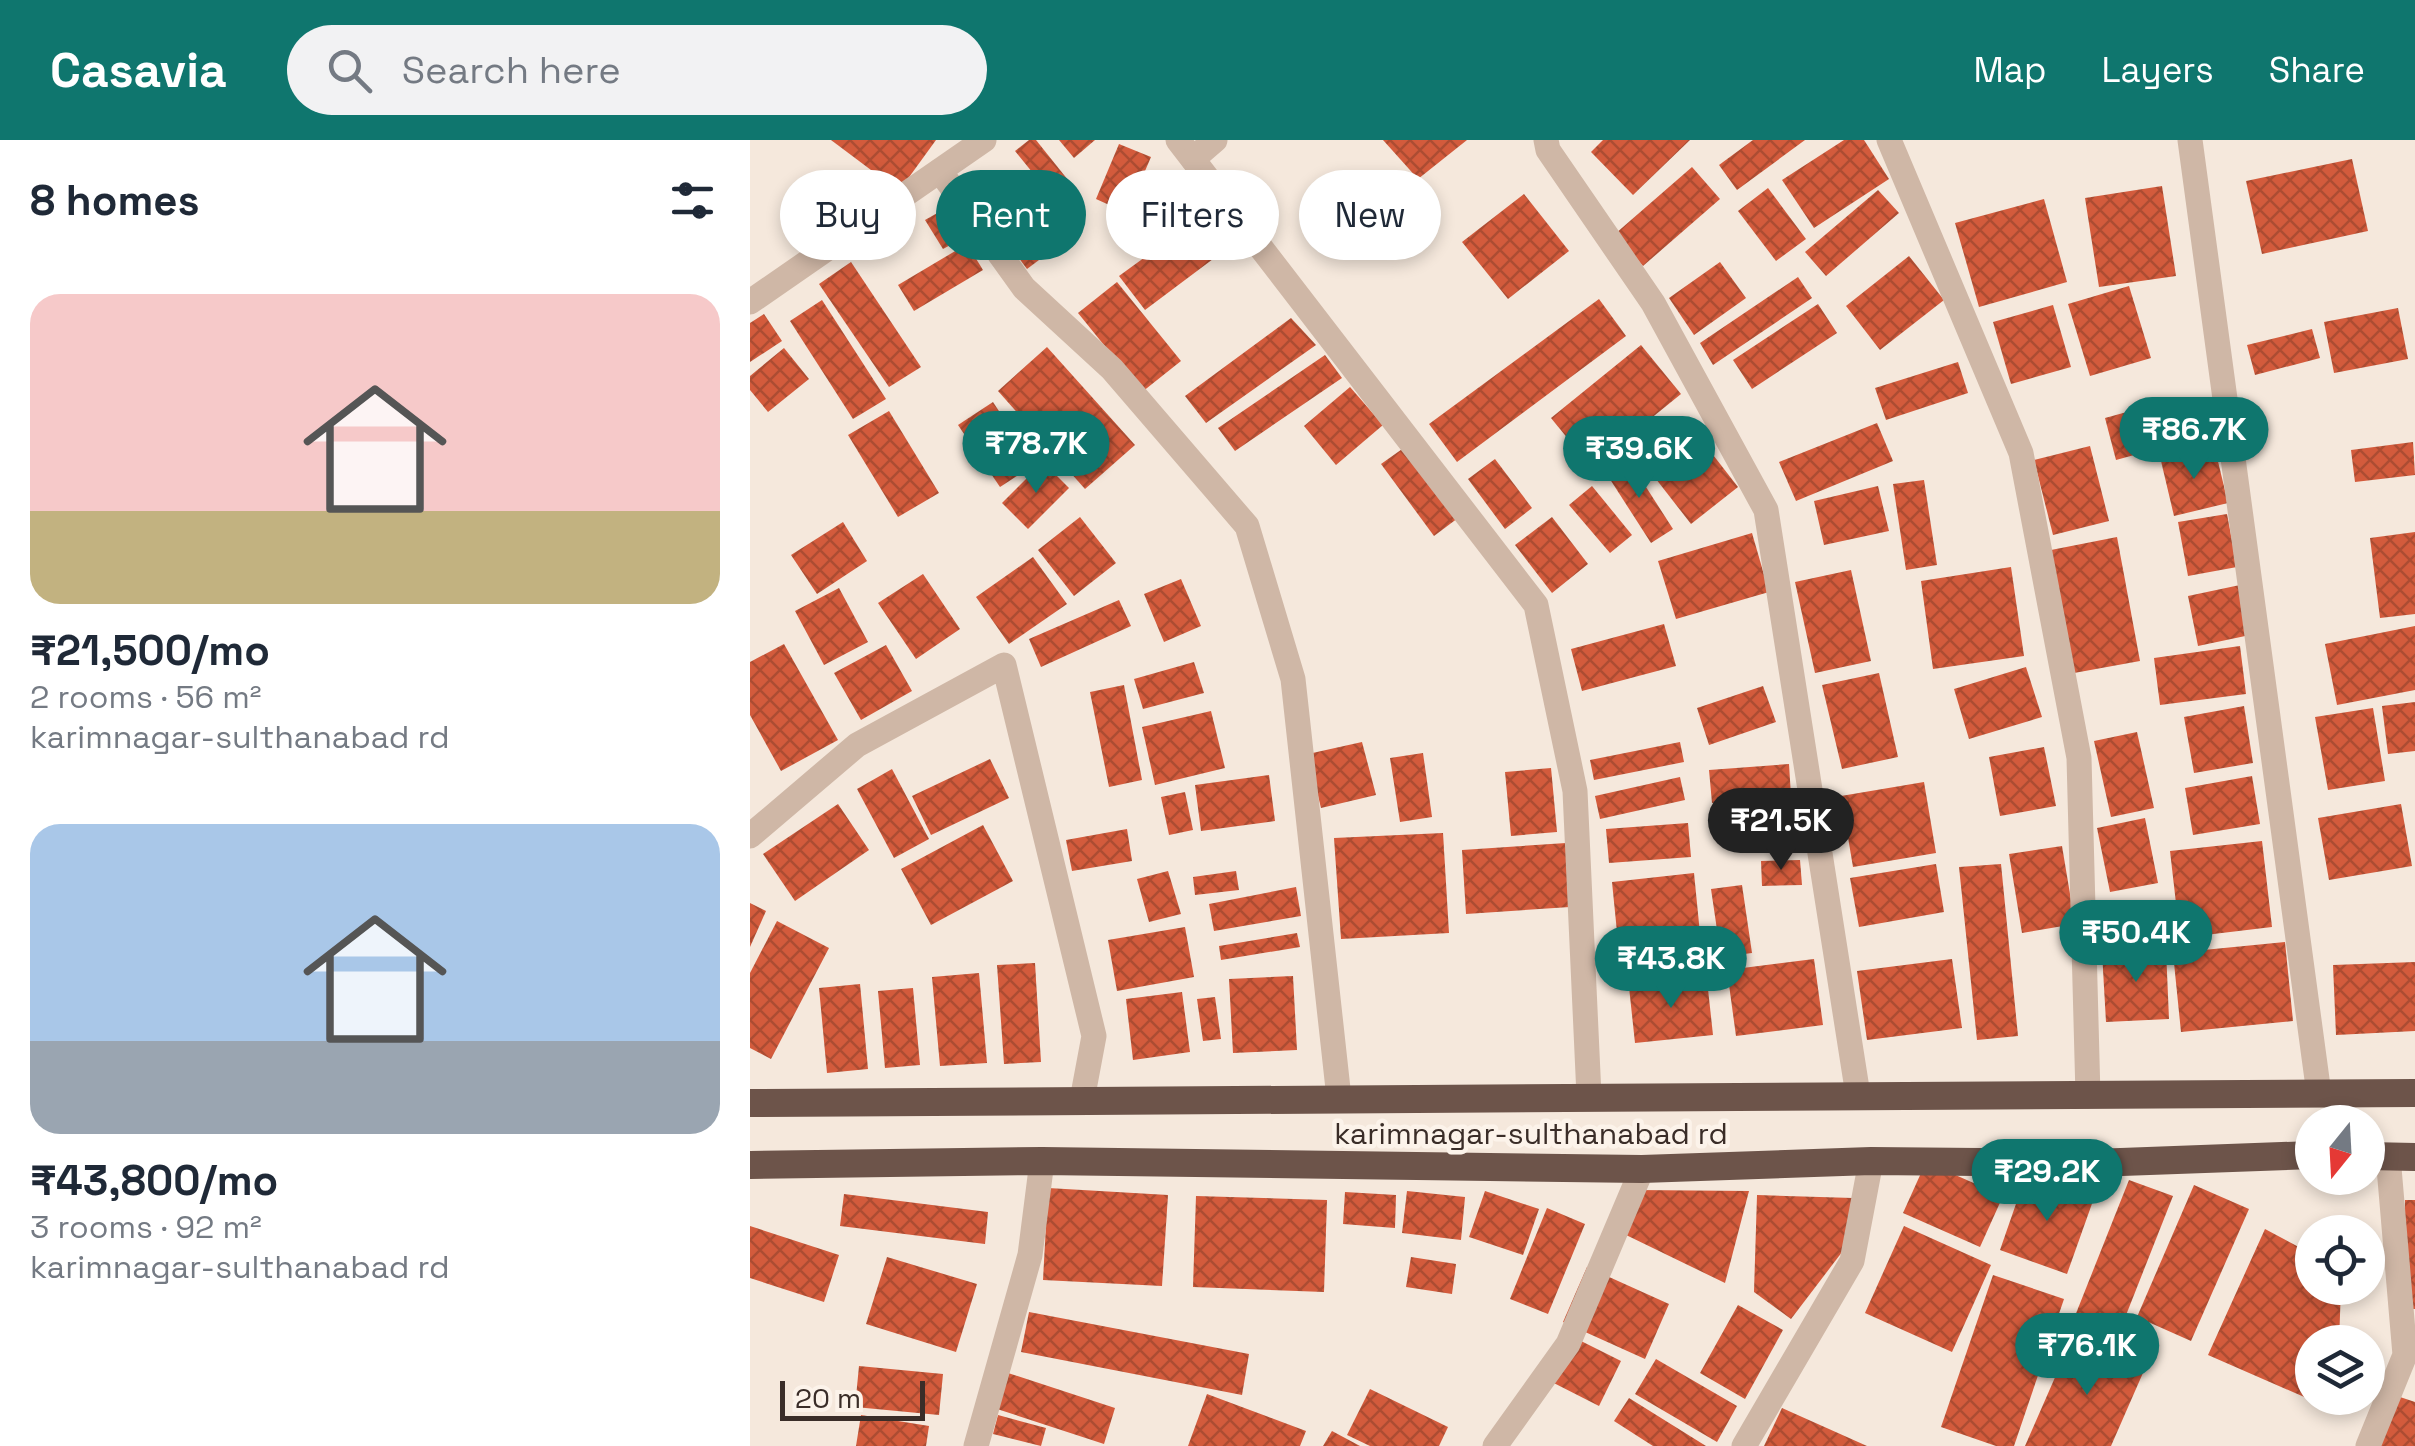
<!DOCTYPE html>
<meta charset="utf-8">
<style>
:root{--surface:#fff;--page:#f2f2f3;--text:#1f2937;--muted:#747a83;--accent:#0f766e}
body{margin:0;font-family:"Space Grotesk",sans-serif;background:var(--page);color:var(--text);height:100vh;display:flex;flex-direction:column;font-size:38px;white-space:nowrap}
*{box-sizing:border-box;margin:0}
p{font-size:32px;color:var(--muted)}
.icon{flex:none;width:55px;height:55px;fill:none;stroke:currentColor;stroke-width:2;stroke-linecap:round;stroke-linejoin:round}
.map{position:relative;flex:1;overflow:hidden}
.side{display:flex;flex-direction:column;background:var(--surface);width:750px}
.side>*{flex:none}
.top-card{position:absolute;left:30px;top:30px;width:950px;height:90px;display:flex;gap:20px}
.needle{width:65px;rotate:198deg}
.controls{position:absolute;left:1545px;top:965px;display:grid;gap:20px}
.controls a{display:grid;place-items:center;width:90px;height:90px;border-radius:50%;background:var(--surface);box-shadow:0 5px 15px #0003;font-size:50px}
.scale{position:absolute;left:30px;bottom:25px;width:145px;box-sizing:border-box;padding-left:10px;border:5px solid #3a2d28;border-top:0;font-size:28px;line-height:35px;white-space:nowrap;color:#3a2d28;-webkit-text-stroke:8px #fcf3ea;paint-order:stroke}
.price{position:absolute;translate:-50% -85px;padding:0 22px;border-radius:35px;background:var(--accent);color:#fff;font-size:32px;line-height:65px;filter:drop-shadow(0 2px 5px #0008)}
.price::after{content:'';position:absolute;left:50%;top:60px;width:30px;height:22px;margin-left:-15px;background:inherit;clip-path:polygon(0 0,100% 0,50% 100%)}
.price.on{background:#222;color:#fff}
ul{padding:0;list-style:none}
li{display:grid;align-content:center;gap:20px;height:530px;padding:0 30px}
li span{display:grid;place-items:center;height:310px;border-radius:30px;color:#555}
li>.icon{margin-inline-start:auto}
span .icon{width:180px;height:180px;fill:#fffc;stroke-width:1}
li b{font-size:42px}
h2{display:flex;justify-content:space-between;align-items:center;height:120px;padding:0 30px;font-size:42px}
.chip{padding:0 35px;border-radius:45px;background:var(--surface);box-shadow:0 5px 15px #0003;font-size:35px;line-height:90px}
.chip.on{background:var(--accent);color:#fff}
header{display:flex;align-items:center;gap:60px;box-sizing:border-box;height:140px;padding:0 50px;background:var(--accent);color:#fff}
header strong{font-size:48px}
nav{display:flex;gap:55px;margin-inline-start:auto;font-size:35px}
.search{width:700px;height:90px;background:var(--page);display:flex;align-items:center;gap:25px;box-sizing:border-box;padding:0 35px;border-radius:55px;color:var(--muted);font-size:38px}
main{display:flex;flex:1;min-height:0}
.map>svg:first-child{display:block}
.building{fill:url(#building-cross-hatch)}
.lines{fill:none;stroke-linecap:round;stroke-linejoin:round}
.minor{stroke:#cfb7a6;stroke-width:25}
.trunk{stroke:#6d544a;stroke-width:28}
.labels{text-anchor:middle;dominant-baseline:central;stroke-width:9;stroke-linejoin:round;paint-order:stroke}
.street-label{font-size:30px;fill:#3a2d28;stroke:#fcf3ea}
</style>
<header>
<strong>Casavia</strong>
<div class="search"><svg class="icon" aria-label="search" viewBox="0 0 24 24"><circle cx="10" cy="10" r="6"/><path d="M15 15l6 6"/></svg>Search here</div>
<nav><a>Map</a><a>Layers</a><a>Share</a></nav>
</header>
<main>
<section class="side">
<h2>8 homes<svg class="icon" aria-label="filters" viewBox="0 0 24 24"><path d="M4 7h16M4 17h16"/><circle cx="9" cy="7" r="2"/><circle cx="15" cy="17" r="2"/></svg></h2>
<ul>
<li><span style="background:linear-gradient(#f6c9c9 70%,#c2b280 0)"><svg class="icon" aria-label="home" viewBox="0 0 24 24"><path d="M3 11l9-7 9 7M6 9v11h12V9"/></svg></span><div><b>₹21,500/mo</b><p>2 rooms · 56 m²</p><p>karimnagar-sulthanabad rd</p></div></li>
<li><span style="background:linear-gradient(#a9c7e8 70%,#9aa5b1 0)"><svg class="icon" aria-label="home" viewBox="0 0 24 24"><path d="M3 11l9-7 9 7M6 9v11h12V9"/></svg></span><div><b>₹43,800/mo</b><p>3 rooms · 92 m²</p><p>karimnagar-sulthanabad rd</p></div></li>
</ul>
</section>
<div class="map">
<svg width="1665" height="1306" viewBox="0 0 1665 1306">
<defs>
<pattern id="building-cross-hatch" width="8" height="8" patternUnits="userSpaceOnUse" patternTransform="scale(2.5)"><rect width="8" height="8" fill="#d35b3c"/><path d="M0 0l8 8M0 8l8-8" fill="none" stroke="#ac4c32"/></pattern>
</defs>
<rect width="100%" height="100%" fill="#f5e8dc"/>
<g class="building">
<polygon points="81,0 186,0 149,51"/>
<polygon points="279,0 286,0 326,50 308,64 265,11"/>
<polygon points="309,0 345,0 324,18"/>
<polygon points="633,0 717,0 668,39"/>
<polygon points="853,0 940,0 883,55 841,12"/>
<polygon points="1003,0 1055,0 987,50 969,25"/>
<polygon points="1094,0 1114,0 1139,39 1064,88 1032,40"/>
<polygon points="369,4 401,17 377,73 346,59"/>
<polygon points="1602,19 1618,91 1512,114 1496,41"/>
<polygon points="942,27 970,59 893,126 865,94"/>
<polygon points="1412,46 1426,136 1349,147 1335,58"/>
<polygon points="1018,48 1056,99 1026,121 988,71"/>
<polygon points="1128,50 1149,73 1076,136 1055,112"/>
<polygon points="276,52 313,102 277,129 240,79"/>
<polygon points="774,54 819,111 758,159 712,102"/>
<polygon points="1294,59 1317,142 1229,167 1205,83"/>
<polygon points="198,67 217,96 193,109 175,80"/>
<polygon points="446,80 471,113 395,170 369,136"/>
<polygon points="217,104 233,130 164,171 148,145"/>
<polygon points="1159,116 1194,160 1130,210 1096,166"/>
<polygon points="101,122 171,227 139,247 69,144"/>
<polygon points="970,122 996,158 944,195 919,158"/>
<polygon points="1048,137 1062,158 963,225 950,203"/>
<polygon points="367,142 431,221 392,252 328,173"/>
<polygon points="1379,146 1401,218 1340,236 1318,164"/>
<polygon points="849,159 876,196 707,322 679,284"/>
<polygon points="72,160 136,259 103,279 40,181"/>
<polygon points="1068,164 1087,193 1002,249 983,220"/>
<polygon points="1303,165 1321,227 1261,244 1243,182"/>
<polygon points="1648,168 1658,219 1584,233 1574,182"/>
<polygon points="14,174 32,201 0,222 0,183"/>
<polygon points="541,178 566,205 456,283 435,256"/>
<polygon points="1562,189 1570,218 1505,235 1497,205"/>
<polygon points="891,205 931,254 841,327 801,278"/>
<polygon points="297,207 385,305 335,349 248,251"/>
<polygon points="34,208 59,239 18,272 0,250 0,236"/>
<polygon points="575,215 592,238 485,311 468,288"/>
<polygon points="1208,222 1218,253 1136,280 1125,248"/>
<polygon points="600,247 633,285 586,325 554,286"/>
<polygon points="1417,261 1428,303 1366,320 1355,278"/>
<polygon points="243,262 284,325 250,347 208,285"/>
<polygon points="139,271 189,353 148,377 98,295"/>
<polygon points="1127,283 1143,321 1046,361 1029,322"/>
<polygon points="953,302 988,347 941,384 906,339"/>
<polygon points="1663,302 1665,335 1605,342 1601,310"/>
<polygon points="1340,306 1359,381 1303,395 1284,320"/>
<polygon points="655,307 708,378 684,396 631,324"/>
<polygon points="1465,309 1478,363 1424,376 1411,321"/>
<polygon points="745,319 782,368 755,389 718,339"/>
<polygon points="878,319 923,389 901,403 856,333"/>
<polygon points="293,322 319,348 278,389 252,363"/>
<polygon points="1174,340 1187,425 1156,430 1143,344"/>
<polygon points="842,346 882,395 860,413 819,365"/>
<polygon points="1128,346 1139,391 1074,405 1064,361"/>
<polygon points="1477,374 1487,427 1438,436 1428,382"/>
<polygon points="330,377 366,423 324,456 288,410"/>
<polygon points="802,377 838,424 802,453 765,405"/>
<polygon points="93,382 117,421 67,454 41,415"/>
<polygon points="1665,392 1665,474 1630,478 1620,398"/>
<polygon points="1002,393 1019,452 926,479 908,421"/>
<polygon points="1367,397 1390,521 1324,533 1301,410"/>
<polygon points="283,417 317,464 259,504 226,457"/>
<polygon points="1261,427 1274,516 1183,529 1171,441"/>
<polygon points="1101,430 1121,521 1065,533 1045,442"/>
<polygon points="173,434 210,489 166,519 128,463"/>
<polygon points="431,439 451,486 414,502 394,454"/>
<polygon points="1490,445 1500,495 1448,506 1438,456"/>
<polygon points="89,448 118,502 74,525 45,471"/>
<polygon points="369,460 381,486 291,527 279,499"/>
<polygon points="914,484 926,526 832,551 821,509"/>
<polygon points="1665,486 1665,550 1587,565 1575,504"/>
<polygon points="34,504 88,600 31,631 0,575 0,522"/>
<polygon points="136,505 162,551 111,580 84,533"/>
<polygon points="1490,506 1496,554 1410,565 1404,518"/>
<polygon points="444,522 454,553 393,569 384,539"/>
<polygon points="1276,527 1292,577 1219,599 1204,549"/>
<polygon points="1129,533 1148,617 1092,629 1072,545"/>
<polygon points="374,545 392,640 359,647 340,552"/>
<polygon points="1013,546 1026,582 959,605 947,568"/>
<polygon points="1665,562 1665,611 1638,614 1632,566"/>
<polygon points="1494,566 1503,623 1444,633 1434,577"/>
<polygon points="1623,568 1635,641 1578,650 1565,577"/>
<polygon points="461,571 475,628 405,645 392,587"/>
<polygon points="1387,592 1404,668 1361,677 1344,601"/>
<polygon points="612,602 626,655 571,668 558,614"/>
<polygon points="930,602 934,622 844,640 840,620"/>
<polygon points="1294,607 1306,666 1250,676 1239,617"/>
<polygon points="673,613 682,677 650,682 640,618"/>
<polygon points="240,619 259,658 181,695 162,656"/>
<polygon points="1039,624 1041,656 962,663 959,630"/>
<polygon points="801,628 807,692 761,696 755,632"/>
<polygon points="142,629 179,699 144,718 107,649"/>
<polygon points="519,635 525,681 451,691 445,645"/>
<polygon points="1502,636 1510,684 1443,695 1435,648"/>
<polygon points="930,637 935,660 850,679 845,656"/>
<polygon points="1174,642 1186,713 1103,727 1091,656"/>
<polygon points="435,652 443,690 419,695 411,657"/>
<polygon points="88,664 119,710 45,761 13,714"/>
<polygon points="1651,664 1662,726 1579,740 1568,678"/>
<polygon points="1395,678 1408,743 1360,752 1347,688"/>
<polygon points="938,683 941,717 859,723 856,689"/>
<polygon points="233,685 263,741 181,785 151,729"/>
<polygon points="377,689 382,721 322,731 316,700"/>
<polygon points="693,693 699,793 591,799 584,698"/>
<polygon points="1512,701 1522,787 1430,798 1420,711"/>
<polygon points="816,703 820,767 716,774 712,710"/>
<polygon points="1312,706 1325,784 1272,793 1259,714"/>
<polygon points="1050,720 1052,745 1012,746 1011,721"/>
<polygon points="1186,724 1194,772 1109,787 1100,738"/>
<polygon points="1251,724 1268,896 1227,900 1209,727"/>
<polygon points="418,731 431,774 399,782 387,739"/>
<polygon points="486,731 489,750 445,755 443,737"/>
<polygon points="944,733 952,814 870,822 862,742"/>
<polygon points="992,745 1002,813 971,817 961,749"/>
<polygon points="546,747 551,776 464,791 459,764"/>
<polygon points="0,763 16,771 0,807"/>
<polygon points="27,781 79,808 21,919 0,908 0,833"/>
<polygon points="435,787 444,837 367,851 358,800"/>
<polygon points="547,793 550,807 471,820 469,806"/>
<polygon points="1535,802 1543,881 1431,892 1423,813"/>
<polygon points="1416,809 1419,879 1356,882 1352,812"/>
<polygon points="1064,819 1073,885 986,896 977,830"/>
<polygon points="1202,819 1212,888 1117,900 1107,831"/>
<polygon points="1665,822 1665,891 1586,895 1583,825"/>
<polygon points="285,823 291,922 254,924 247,825"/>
<polygon points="229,833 237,923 190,926 182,837"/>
<polygon points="543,836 547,910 483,913 479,839"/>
<polygon points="957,840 963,895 885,903 879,847"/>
<polygon points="110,844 118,929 77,933 69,848"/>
<polygon points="163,848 170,925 135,928 128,851"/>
<polygon points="432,852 440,912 383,920 376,859"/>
<polygon points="465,857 471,899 453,901 447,859"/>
<polygon points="1176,1022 1253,1056 1230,1107 1153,1073"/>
<polygon points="1276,1035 1344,1058 1317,1134 1250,1110"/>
<polygon points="1379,1040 1423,1056 1367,1198 1323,1181"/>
<polygon points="1444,1045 1499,1069 1441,1201 1387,1177"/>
<polygon points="298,1048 418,1055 412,1146 293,1140"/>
<polygon points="885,1050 999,1051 975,1143 874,1094"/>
<polygon points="657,1051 715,1057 711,1100 652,1093"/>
<polygon points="735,1051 789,1069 773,1115 719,1097"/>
<polygon points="595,1052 646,1055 645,1088 593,1084"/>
<polygon points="94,1054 238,1072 235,1104 90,1086"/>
<polygon points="1007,1055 1103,1058 1102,1099 1041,1179 1004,1152"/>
<polygon points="446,1056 577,1060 574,1152 443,1147"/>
<polygon points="1655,1060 1665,1060 1665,1169 1654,1169"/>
<polygon points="797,1068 835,1084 798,1174 760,1159"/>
<polygon points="0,1086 89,1115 74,1162 0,1138"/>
<polygon points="1154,1086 1241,1125 1202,1212 1115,1173"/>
<polygon points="1515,1089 1562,1114 1562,1148 1591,1148 1589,1202 1562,1202 1562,1258 1570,1258 1568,1263 1458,1215"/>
<polygon points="137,1117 227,1144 206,1212 116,1184"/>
<polygon points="661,1117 706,1124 702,1154 656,1147"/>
<polygon points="837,1127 919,1164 895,1219 813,1182"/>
<polygon points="1243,1135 1314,1159 1264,1306 1246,1306 1191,1287"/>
<polygon points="988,1165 1033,1190 995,1259 950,1233"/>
<polygon points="279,1172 499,1214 492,1255 271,1212"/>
<polygon points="813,1192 871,1221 849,1266 792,1237"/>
<polygon points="1324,1194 1396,1226 1361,1306 1275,1306"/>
<polygon points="906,1219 987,1266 967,1302 885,1254"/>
<polygon points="109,1226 193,1234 189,1275 105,1267"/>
<polygon points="255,1232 365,1268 354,1304 244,1268"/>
<polygon points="620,1249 698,1287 689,1306 620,1306 597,1295"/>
<polygon points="1629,1250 1665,1262 1665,1306 1611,1306"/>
<polygon points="457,1254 556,1291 550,1306 438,1306"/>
<polygon points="879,1258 956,1306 903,1306 864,1281"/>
<polygon points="1032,1268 1117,1306 1014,1306"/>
<polygon points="111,1275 179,1286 176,1306 106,1306"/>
<polygon points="248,1275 296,1288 291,1306 243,1294"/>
<polygon points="582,1291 610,1306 573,1306"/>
</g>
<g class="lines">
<g class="minor">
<polyline points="428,0 786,465 825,651 839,956"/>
<polyline points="796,0 798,10 903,163 1016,370 1108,955"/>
<polyline points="1139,0 1271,313 1329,618 1338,956"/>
<polyline points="1440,0 1569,954"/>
<polyline points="443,19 465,0"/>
<polyline points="190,31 274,148 362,229 497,386 543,539 589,958"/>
<polyline points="0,162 234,0"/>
<polyline points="0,696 107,605 254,525 344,896 332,960"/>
<polyline points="226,1306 280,1115 292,1021"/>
<polyline points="745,1306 818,1204 892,1029"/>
<polyline points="994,1306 1102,1121 1121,1021"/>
<polyline points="1618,1306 1655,1215 1638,1016"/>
</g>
<g class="trunk">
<polyline points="0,963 1665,953"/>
<polyline points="1618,1016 1665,1017"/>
<polyline points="0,1025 292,1021 892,1029 1121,1021 1344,1023 1562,1015"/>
</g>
</g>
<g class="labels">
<g class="street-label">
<text x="781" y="993">karimnagar-sulthanabad rd</text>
</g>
</g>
</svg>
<div class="controls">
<a><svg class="needle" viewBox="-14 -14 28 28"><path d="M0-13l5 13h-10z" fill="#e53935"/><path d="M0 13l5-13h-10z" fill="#747a83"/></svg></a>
<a><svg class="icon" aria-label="locate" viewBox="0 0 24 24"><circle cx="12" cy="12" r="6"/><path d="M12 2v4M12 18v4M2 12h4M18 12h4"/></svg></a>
<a><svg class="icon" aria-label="layers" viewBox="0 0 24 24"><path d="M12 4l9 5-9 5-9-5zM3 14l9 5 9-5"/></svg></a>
</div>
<div class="scale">20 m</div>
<b class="price" style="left:1444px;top:342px">₹86.7K</b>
<b class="price" style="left:286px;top:356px">₹78.7K</b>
<b class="price" style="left:889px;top:361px">₹39.6K</b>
<b class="price on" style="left:1031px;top:733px">₹21.5K</b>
<b class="price" style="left:1386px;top:845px">₹50.4K</b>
<b class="price" style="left:921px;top:871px">₹43.8K</b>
<b class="price" style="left:1297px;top:1084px">₹29.2K</b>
<b class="price" style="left:1337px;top:1258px">₹76.1K</b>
<div class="top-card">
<a class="chip">Buy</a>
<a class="chip on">Rent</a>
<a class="chip">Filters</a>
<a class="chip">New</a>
</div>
</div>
</main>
